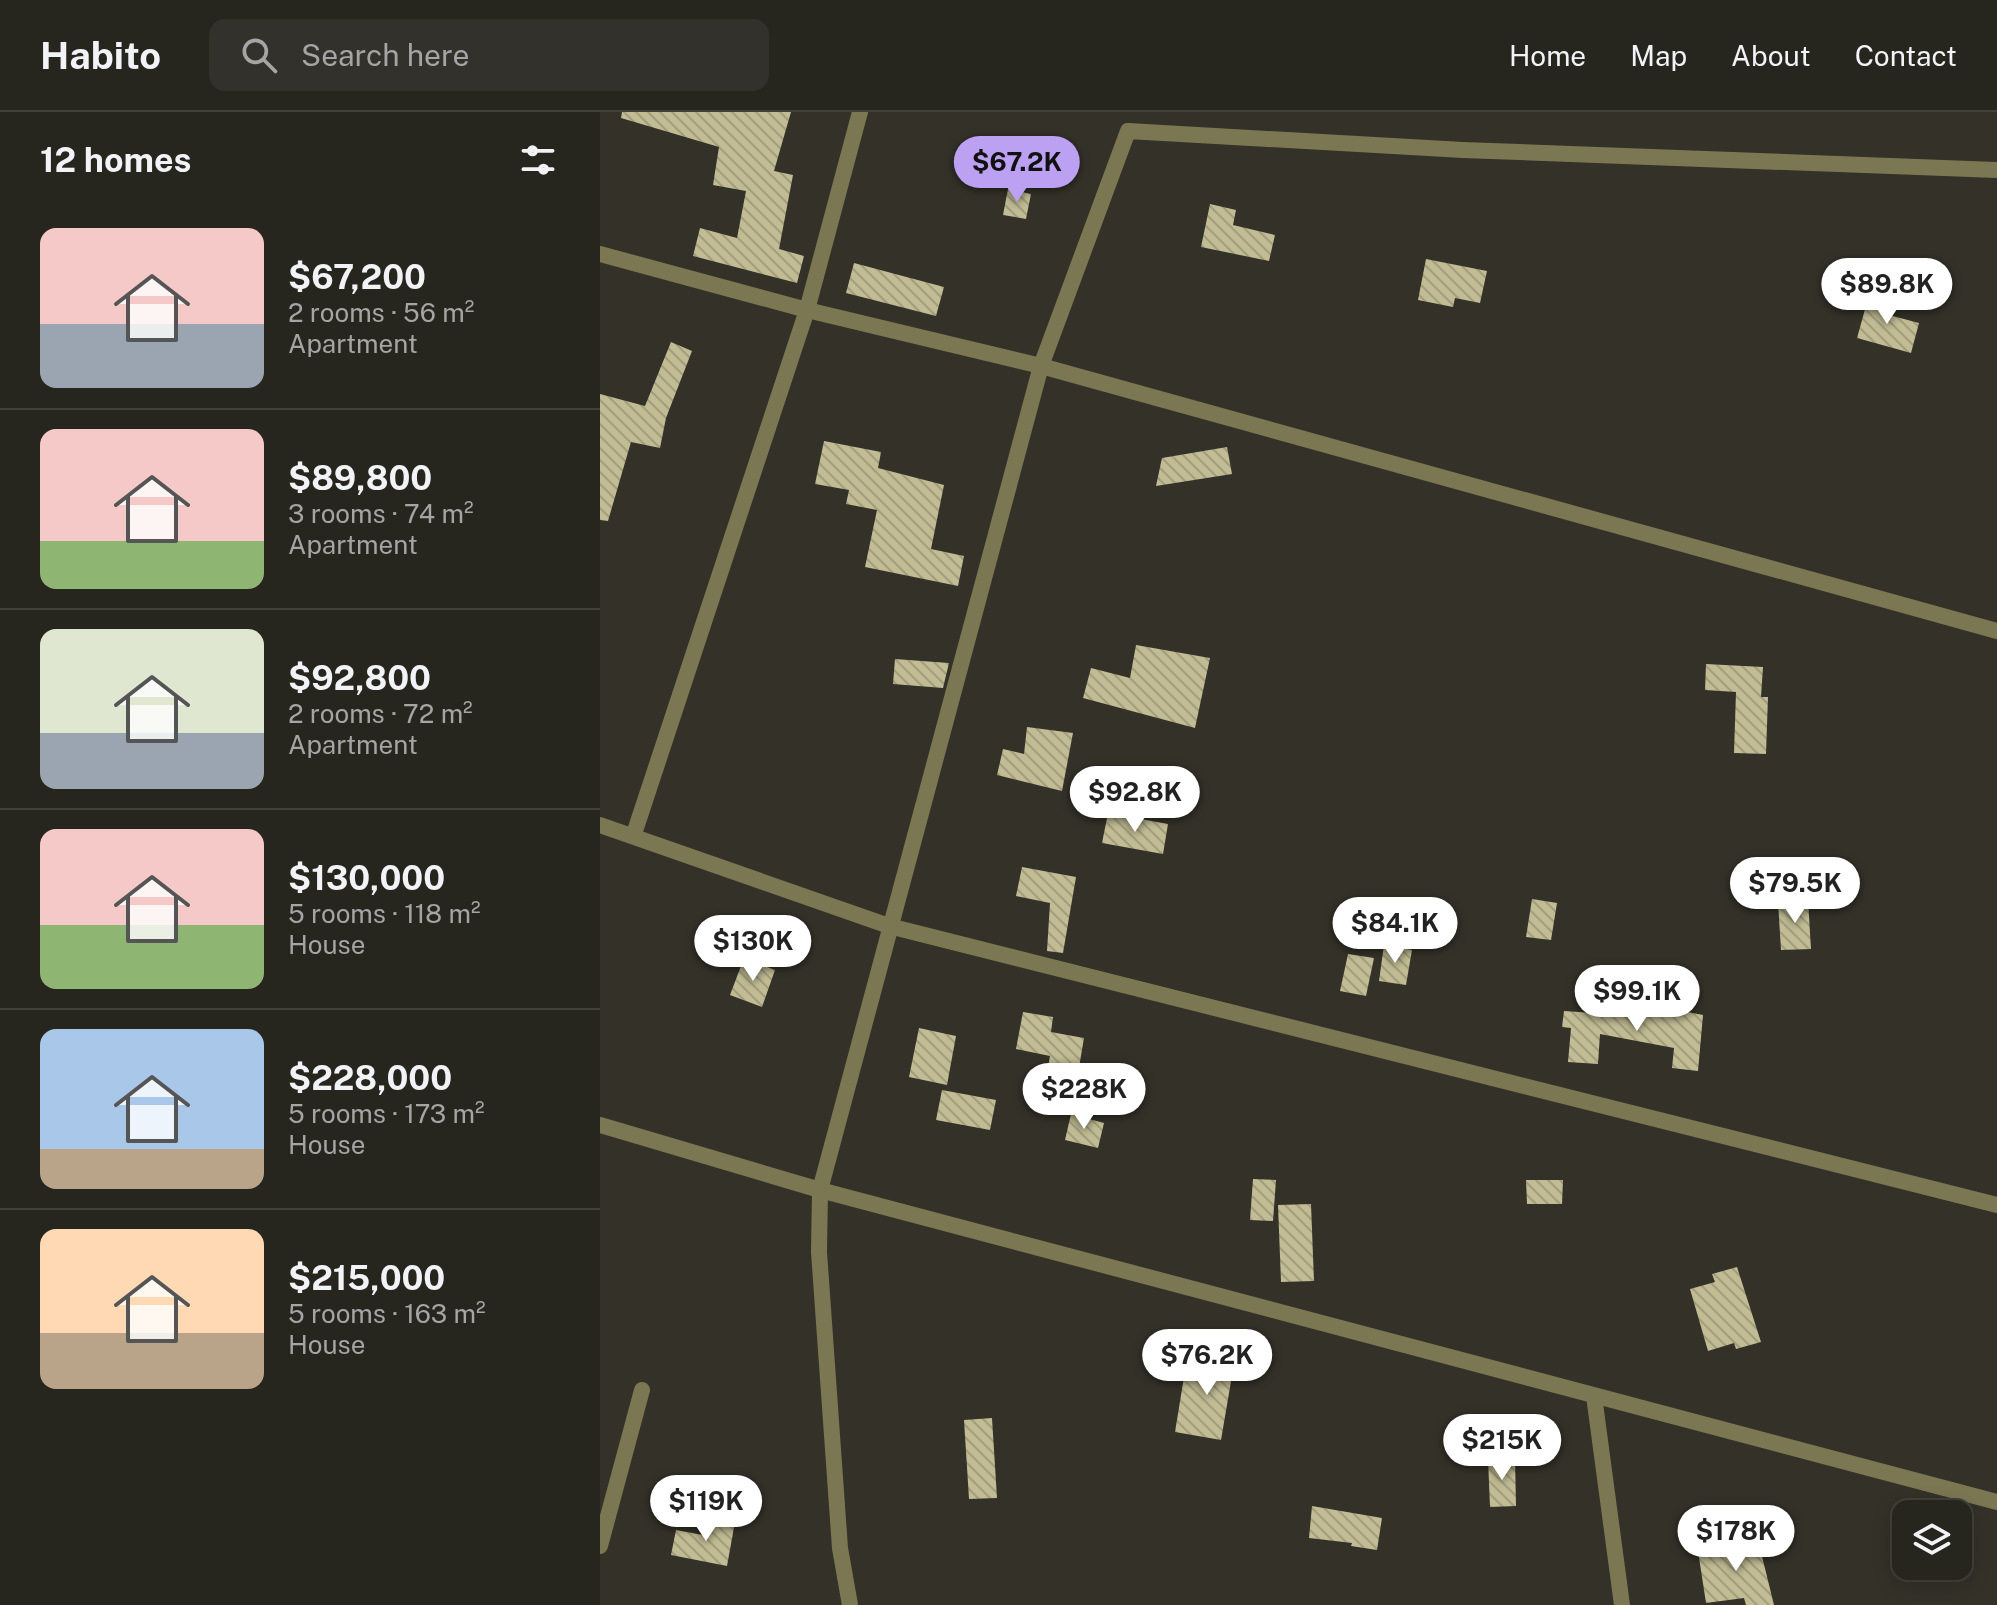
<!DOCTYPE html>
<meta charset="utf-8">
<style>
:root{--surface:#26251e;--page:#32312b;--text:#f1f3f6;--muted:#a4a5a4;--line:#42423c;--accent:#bca0f2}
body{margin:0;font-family:"Public Sans",sans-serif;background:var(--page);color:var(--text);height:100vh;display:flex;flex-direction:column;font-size:30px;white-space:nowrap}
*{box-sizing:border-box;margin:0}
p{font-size:26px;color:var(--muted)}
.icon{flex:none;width:44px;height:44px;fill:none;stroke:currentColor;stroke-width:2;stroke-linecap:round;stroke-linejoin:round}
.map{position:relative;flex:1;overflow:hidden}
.panel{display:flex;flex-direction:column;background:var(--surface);width:600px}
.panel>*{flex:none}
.buttons{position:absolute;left:1292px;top:1388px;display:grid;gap:16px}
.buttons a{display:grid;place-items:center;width:80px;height:80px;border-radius:16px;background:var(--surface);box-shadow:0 4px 20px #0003,0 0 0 2px var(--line);font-size:40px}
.price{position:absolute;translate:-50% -68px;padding:0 18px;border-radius:28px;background:#fff;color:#222;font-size:26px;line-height:52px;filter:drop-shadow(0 2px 4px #0008)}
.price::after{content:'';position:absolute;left:50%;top:48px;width:24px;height:18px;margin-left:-12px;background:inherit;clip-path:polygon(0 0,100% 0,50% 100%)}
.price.selected{background:var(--accent);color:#111}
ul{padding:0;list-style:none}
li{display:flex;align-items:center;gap:24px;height:200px;padding:0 40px}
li+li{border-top:2px solid var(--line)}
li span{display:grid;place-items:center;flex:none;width:224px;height:160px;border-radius:16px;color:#555}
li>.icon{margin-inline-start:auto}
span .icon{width:96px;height:96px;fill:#fffc;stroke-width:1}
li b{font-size:34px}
h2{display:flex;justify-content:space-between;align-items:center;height:96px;padding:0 40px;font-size:34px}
header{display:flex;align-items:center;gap:48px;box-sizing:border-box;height:112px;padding:0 40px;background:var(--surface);border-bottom:2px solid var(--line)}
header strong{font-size:38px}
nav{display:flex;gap:44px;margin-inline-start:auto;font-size:28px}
.search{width:560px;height:72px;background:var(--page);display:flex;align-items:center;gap:20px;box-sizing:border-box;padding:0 28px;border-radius:16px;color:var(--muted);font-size:30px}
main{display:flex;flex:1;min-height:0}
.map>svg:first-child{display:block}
.building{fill:url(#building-back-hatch)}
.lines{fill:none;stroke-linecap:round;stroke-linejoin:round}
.street{stroke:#7c7753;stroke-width:16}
</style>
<header>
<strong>Habito</strong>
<div class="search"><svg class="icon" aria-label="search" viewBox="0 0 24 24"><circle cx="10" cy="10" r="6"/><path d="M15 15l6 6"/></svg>Search here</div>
<nav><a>Home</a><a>Map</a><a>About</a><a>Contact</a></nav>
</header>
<main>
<section class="panel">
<h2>12 homes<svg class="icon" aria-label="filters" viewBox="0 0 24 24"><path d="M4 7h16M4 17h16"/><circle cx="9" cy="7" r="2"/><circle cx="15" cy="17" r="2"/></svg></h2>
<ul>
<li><span style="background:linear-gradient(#f6c9c9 60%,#9aa5b1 0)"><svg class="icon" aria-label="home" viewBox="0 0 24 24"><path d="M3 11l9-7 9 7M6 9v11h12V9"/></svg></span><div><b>$67,200</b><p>2 rooms · 56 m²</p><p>Apartment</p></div></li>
<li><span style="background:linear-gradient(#f6c9c9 70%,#8fb573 0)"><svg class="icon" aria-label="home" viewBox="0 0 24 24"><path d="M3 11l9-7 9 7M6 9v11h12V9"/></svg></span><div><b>$89,800</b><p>3 rooms · 74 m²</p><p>Apartment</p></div></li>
<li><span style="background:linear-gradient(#dfe7d0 65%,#9aa5b1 0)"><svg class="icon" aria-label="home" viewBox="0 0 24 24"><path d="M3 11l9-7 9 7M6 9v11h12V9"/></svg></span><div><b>$92,800</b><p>2 rooms · 72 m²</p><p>Apartment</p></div></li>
<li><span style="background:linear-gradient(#f6c9c9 60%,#8fb573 0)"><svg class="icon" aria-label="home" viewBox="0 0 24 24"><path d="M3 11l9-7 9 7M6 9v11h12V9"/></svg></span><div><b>$130,000</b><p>5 rooms · 118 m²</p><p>House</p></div></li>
<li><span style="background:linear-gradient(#a9c7e8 75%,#b9a48a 0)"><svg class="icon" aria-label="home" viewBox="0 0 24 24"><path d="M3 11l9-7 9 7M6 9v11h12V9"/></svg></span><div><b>$228,000</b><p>5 rooms · 173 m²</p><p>House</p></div></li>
<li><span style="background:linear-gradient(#ffd9b3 65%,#b9a48a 0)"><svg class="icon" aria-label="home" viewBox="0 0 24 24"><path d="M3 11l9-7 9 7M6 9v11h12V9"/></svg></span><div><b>$215,000</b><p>5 rooms · 163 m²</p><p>House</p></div></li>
</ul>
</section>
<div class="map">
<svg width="1397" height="1493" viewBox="0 0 1397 1493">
<defs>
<pattern id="building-back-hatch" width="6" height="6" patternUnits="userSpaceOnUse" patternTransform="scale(2)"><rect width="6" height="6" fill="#c1bc93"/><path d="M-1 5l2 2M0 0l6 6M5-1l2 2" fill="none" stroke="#a19d7e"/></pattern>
</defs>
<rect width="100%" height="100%" fill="#333128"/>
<g class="building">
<polygon points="22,0 191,0 174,59 193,63 179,137 204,144 197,171 93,144 100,116 137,126 146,79 113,73 119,35 21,6"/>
<polygon points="408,77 431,82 426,107 403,103"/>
<polygon points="610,92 636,98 633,113 675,123 669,149 601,135"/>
<polygon points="826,147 887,159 880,191 855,186 853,195 818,188"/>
<polygon points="254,151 344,175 336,204 246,181"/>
<polygon points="1269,183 1293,189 1289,203 1319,211 1311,241 1257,226"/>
<polygon points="71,230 92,239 66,306 60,336 31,330 8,409 0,408 0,282 45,294"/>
<polygon points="224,329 281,340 278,356 344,373 331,437 364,444 358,474 265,455 277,398 246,392 249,378 215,372"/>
<polygon points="627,335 632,362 556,374 562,346"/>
<polygon points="536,533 610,546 595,616 483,586 491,556 530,566"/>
<polygon points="295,547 349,551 343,576 293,572"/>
<polygon points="1106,552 1163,555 1161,585 1168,585 1166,642 1134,641 1136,580 1105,578"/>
<polygon points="427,615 473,621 462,679 397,663 403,637 424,642"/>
<polygon points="508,701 568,712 563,742 502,731"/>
<polygon points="422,755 476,765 463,841 447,839 450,791 416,784"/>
<polygon points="932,787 957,791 951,828 926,825"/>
<polygon points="1208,788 1211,837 1181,838 1178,790"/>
<polygon points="784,833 812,838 806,873 779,869"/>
<polygon points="748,842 774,846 766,884 740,879"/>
<polygon points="144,846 175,858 162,895 130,883"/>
<polygon points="1041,891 1103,903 1098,959 1072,956 1074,936 1000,922 998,952 968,950 971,916 962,915 964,899 1039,904"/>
<polygon points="423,900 453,905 451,920 484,926 476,973 446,967 450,944 416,937"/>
<polygon points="319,916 356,924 347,973 309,965"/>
<polygon points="342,978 396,988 390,1018 336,1008"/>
<polygon points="471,1002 504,1011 498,1036 465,1028"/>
<polygon points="653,1067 676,1068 673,1109 650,1108"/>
<polygon points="926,1068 963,1068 962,1092 927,1092"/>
<polygon points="711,1092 714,1169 681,1170 678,1093"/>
<polygon points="1137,1155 1161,1230 1136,1237 1134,1231 1108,1239 1090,1177 1115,1170 1112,1162"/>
<polygon points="610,1235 636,1240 621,1328 575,1320 585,1259 605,1263"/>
<polygon points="392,1306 397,1386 369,1387 364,1308"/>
<polygon points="915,1346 916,1394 890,1395 888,1347"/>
<polygon points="712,1394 782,1406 777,1438 751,1434 752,1431 709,1426"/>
<polygon points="111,1406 135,1410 127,1454 71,1443 76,1418 108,1424"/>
<polygon points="1156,1420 1174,1493 1146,1493 1144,1486 1106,1491 1098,1439 1131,1434 1130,1426"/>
</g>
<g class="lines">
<g class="street">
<polyline points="0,142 207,198 441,254 528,19 863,38 1397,58"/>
<polyline points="0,713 289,814 1397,1093"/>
<polyline points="34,722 207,198 260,0"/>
<polyline points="0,1013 220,1078 1397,1390"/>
<polyline points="994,1284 1022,1493"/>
<polyline points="0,1434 42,1278"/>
<polyline points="250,1493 240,1436 219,1140 220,1078 441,254 1397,519"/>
</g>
</g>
</svg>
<div class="buttons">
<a><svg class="icon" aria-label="layers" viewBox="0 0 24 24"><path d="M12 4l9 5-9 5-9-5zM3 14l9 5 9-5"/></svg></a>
</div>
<b class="price selected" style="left:417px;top:92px">$67.2K</b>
<b class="price" style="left:1287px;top:214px">$89.8K</b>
<b class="price" style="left:535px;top:722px">$92.8K</b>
<b class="price" style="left:1195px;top:813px">$79.5K</b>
<b class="price" style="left:795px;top:853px">$84.1K</b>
<b class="price" style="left:153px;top:871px">$130K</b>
<b class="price" style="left:1037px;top:921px">$99.1K</b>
<b class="price" style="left:484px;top:1019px">$228K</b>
<b class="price" style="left:607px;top:1285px">$76.2K</b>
<b class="price" style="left:902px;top:1370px">$215K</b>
<b class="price" style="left:106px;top:1431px">$119K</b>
<b class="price" style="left:1136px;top:1461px">$178K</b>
</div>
</main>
